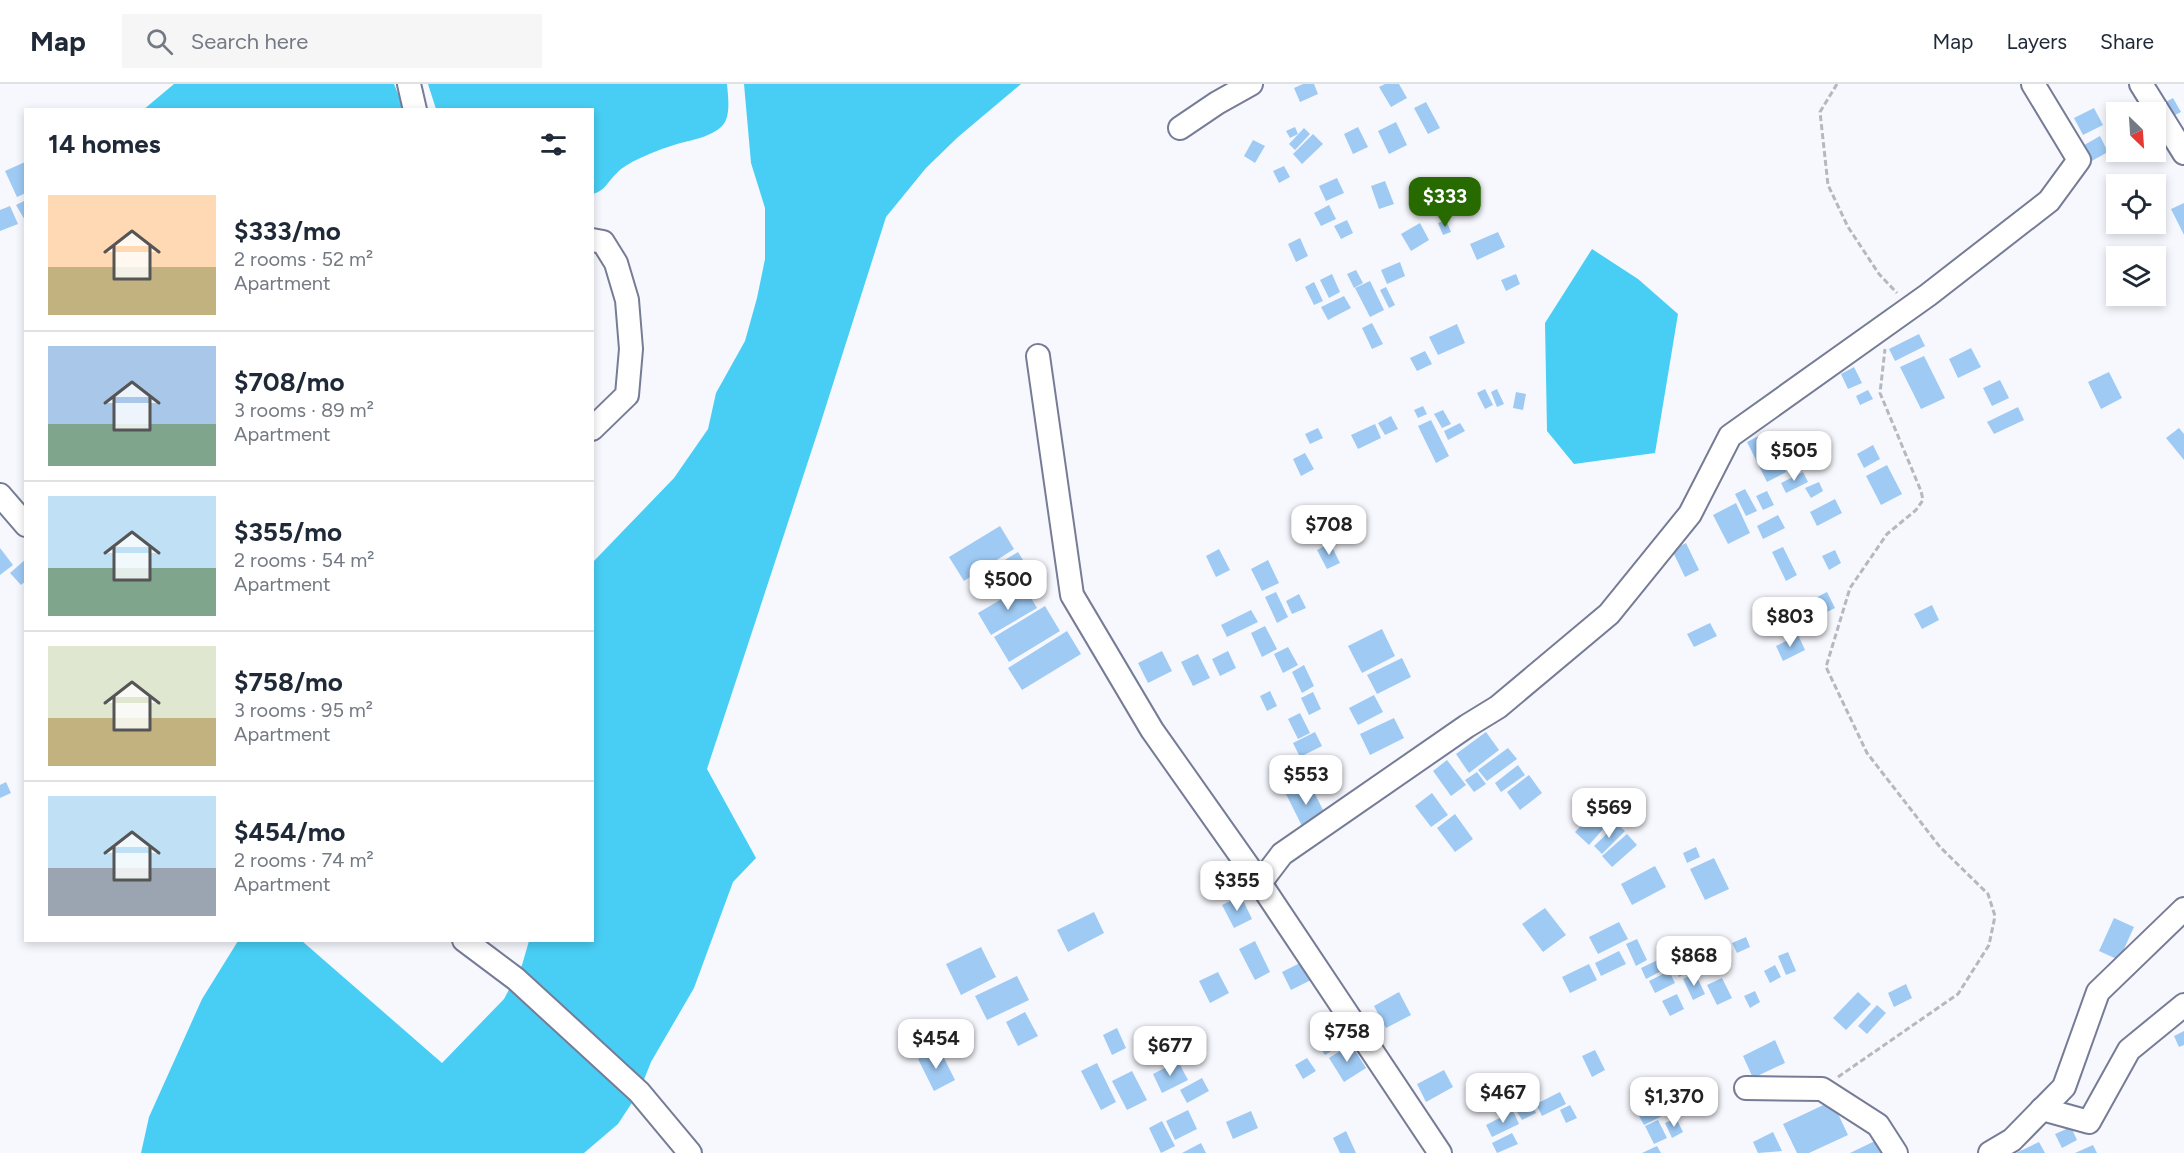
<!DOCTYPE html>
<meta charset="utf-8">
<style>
:root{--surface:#fff;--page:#f6f6f7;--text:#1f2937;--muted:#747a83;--line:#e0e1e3;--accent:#276a00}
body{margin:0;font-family:Figtree,sans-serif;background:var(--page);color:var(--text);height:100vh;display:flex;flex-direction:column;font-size:22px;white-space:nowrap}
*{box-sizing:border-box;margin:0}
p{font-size:20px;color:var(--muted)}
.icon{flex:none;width:33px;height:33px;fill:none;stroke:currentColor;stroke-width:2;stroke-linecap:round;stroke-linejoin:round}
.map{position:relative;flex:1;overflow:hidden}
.sheet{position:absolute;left:24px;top:24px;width:570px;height:834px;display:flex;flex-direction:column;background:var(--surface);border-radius:0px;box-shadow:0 3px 9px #0003}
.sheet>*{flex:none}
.needle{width:39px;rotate:155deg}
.fabs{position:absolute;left:2106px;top:18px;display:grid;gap:12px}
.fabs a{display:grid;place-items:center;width:60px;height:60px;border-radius:0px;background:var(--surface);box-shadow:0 3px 9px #0003;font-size:30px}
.price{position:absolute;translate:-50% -51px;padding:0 14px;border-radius:12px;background:#fff;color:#222;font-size:20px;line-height:39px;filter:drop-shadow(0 2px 3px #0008)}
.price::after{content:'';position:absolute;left:50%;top:36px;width:18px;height:14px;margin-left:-9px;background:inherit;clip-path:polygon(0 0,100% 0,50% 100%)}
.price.on{background:var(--accent);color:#fff}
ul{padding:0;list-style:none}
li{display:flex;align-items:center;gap:18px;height:150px;padding:0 24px}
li+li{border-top:2px solid var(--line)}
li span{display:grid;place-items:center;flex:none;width:168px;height:120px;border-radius:0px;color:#555}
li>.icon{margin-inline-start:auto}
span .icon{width:72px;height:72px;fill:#fffc;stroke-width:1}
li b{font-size:26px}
h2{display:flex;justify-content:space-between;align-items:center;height:72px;padding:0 24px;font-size:26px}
header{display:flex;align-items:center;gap:36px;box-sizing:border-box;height:84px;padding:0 30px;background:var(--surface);border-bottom:2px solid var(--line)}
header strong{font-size:28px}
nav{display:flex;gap:33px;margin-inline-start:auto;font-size:21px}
.search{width:420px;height:54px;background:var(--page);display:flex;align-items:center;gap:15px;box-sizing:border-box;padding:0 21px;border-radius:0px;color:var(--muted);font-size:22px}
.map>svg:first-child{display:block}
.water{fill:#48cef4}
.building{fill:#9ecaf4}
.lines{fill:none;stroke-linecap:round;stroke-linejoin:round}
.minor-casing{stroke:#767c96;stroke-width:26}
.path{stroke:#b6b8bf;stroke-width:3;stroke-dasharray:6 3;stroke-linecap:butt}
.minor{stroke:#fff;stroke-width:22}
</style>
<header>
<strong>Map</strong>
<div class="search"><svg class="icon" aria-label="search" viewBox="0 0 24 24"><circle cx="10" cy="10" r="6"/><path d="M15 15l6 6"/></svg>Search here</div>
<nav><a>Map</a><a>Layers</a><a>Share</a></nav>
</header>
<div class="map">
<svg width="2184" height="1069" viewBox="0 0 2184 1069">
<rect width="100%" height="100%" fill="#f7f8fe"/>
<g class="water">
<polygon points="174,0 394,0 404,25 143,26"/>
<path d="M 428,0 L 727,0 C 728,12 731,31 723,41 C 710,55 687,56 671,62 C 658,66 644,72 632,78 C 627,81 620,85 617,89 C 608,97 605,107 593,110 L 592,26 L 436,25 Z"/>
<polygon points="744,0 1021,0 958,53 926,84 886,133 819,344 707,685 756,774 733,798 694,904 651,978 639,1008 618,1040 584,1069 141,1069 149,1033 202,915 238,857 302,857 442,979 504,915 522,881 529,857 592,856 593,478 674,394 708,345 716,309 745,257 757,214 765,175 765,124 751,79"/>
<polygon points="1592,165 1638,195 1678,230 1655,369 1574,380 1547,347 1545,239"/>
</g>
<g class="building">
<polygon points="1303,0 1314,0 1318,10 1300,18 1294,4"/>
<polygon points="1385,0 1399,0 1407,14 1391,23 1379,3"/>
<polygon points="2173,14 2181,28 2171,33 2164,19"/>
<polygon points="1426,18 1440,44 1428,50 1414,24"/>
<polygon points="2094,24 2103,41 2083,51 2074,34"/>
<polygon points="1396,38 1407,61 1389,70 1378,47"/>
<polygon points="1295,43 1298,50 1290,54 1286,47"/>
<polygon points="1358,43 1368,63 1353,70 1344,50"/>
<polygon points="1304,44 1310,50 1295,66 1289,60"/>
<polygon points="1313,50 1323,60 1302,80 1293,70"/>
<polygon points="2100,52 2108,68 2088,79 2079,64"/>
<polygon points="1253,56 1265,62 1255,79 1244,72"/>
<polygon points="25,78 26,109 17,113 5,87"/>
<polygon points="1284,82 1290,93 1279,99 1273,87"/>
<polygon points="1337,94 1344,109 1326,117 1319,102"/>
<polygon points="1385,97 1394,120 1379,125 1371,102"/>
<polygon points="26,116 26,138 16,121"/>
<polygon points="2184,119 2184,151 2171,125"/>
<polygon points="1329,121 1336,135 1321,142 1314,129"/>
<polygon points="10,122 18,140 0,147 0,126"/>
<polygon points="1347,136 1353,149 1341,155 1334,142"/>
<polygon points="1446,136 1451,148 1443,151 1438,139"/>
<polygon points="1420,139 1429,156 1411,167 1401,150"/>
<polygon points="1498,148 1505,163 1477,176 1470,160"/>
<polygon points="1300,154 1308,172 1296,178 1288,160"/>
<polygon points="1400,178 1405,192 1387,200 1381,186"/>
<polygon points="1356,186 1363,199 1354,204 1347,190"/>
<polygon points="1332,190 1340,208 1329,214 1320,196"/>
<polygon points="1516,190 1520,200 1506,207 1501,196"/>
<polygon points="1370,197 1384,226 1370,233 1355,204"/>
<polygon points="1314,198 1323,217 1314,221 1305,203"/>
<polygon points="1386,203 1395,221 1389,224 1380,206"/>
<polygon points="1344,212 1351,224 1328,236 1321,223"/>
<polygon points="1372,239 1383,260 1372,265 1362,244"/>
<polygon points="1457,240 1465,259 1438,271 1429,253"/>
<polygon points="1919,250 1925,262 1895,277 1889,265"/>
<polygon points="1971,264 1981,283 1958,294 1949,275"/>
<polygon points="1425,267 1432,280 1417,287 1410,274"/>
<polygon points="1924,272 1945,314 1921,325 1900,283"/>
<polygon points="1854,283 1862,299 1848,305 1841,290"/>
<polygon points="2109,288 2122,314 2101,325 2088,298"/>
<polygon points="2000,296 2009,314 1992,322 1983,304"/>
<polygon points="1485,305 1493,321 1485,325 1477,309"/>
<polygon points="1497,305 1504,320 1497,323 1491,308"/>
<polygon points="1868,306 1873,315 1860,321 1856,312"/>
<polygon points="1516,308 1526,310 1523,326 1513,324"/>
<polygon points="1423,322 1427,330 1418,334 1414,326"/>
<polygon points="2018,323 2024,336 1994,350 1987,338"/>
<polygon points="1443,326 1451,340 1442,344 1434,330"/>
<polygon points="1391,332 1398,345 1385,351 1378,339"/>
<polygon points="1431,336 1449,372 1436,379 1418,342"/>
<polygon points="1460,339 1465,347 1448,356 1444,347"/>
<polygon points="1375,340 1381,354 1358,365 1351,351"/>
<polygon points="1318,344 1323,354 1310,360 1305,350"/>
<polygon points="2179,344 2184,350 2184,376 2166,354"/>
<polygon points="1766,348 1786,388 1767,398 1747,358"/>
<polygon points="1873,361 1880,375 1864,384 1857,370"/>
<polygon points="1305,369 1314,385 1301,392 1293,375"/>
<polygon points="1887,381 1902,410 1881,421 1866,392"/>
<polygon points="1803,388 1808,398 1786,409 1781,399"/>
<polygon points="1819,398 1823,407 1811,414 1805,404"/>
<polygon points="1745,405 1757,427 1746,432 1735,410"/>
<polygon points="1767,407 1774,421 1763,426 1756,412"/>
<polygon points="1835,415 1842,429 1817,442 1810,428"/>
<polygon points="1736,419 1750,449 1728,460 1713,431"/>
<polygon points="1778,431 1785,444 1763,455 1757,442"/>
<polygon points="1000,442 1014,465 964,497 949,473"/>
<polygon points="1330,459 1340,479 1327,485 1317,466"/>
<polygon points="1686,459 1699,486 1685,493 1672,466"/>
<polygon points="1783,463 1797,491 1786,497 1772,468"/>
<polygon points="0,464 13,481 0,491"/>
<polygon points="1219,465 1230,486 1216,493 1206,472"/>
<polygon points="1835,466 1841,479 1829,486 1822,472"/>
<polygon points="1018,468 1031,489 988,515 975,494"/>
<polygon points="26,475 26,497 21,501 10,489"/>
<polygon points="1268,476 1279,499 1262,507 1251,485"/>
<polygon points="1024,502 1037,524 991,551 978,529"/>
<polygon points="1276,508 1288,533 1277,539 1265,513"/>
<polygon points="1827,508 1835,524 1825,529 1817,513"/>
<polygon points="1299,510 1306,524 1292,530 1286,517"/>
<polygon points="1932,521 1939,536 1922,545 1914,530"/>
<polygon points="1045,522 1060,547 1009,578 994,553"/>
<polygon points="1251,526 1258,538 1227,553 1221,541"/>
<polygon points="1710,539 1717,552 1694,563 1687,550"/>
<polygon points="1265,542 1277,565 1262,573 1251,549"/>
<polygon points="1382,545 1395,572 1362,589 1348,562"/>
<polygon points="1067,547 1081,570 1022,606 1008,584"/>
<polygon points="1798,551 1805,566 1783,577 1776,562"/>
<polygon points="1288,563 1298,581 1283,589 1274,570"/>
<polygon points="1162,567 1172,587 1148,599 1138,579"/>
<polygon points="1228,567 1236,584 1220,592 1212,575"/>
<polygon points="1198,570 1210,594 1193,602 1181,578"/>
<polygon points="1402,574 1411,593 1377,610 1367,591"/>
<polygon points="1304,581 1314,602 1302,609 1292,588"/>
<polygon points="1270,607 1277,622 1267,627 1260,612"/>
<polygon points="1313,608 1321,625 1309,631 1301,614"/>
<polygon points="1374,611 1383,628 1358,641 1349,624"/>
<polygon points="1300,629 1310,649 1298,655 1288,635"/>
<polygon points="1394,634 1404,654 1370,671 1360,650"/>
<polygon points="1315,648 1322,662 1300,673 1293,659"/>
<polygon points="1486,648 1499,666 1469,689 1456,670"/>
<polygon points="1508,664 1517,675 1487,697 1478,686"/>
<polygon points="1447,676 1466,701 1451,712 1433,687"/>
<polygon points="1518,681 1525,691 1501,708 1495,699"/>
<polygon points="1477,688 1486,700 1474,708 1465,696"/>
<polygon points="1529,691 1542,709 1520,726 1507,708"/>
<polygon points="6,698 11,709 0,714 0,701"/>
<polygon points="1309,698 1327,734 1304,746 1286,710"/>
<polygon points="1432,709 1448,731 1431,743 1415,722"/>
<polygon points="1455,730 1473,755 1455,768 1437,744"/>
<polygon points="1590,732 1604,744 1589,761 1575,748"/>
<polygon points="1617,740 1625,747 1602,770 1594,762"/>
<polygon points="1627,750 1637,761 1612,783 1602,772"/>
<polygon points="1696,763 1700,773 1687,779 1683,769"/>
<polygon points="1714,774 1729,805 1705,816 1690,785"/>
<polygon points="1655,782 1666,803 1632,821 1621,800"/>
<polygon points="1241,812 1252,835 1234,844 1222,821"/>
<polygon points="1545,824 1566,851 1543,868 1522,840"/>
<polygon points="1094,828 1104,849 1068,868 1057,846"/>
<polygon points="2114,834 2134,843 2119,876 2099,867"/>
<polygon points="1619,838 1628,855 1598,870 1589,853"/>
<polygon points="1746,853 1750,863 1737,869 1732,859"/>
<polygon points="1637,855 1647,876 1636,882 1626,860"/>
<polygon points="1255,857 1270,888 1255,896 1239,865"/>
<polygon points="1723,861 1732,880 1717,887 1708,868"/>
<polygon points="981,863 996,893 961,911 946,880"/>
<polygon points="1703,864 1708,874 1693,881 1688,870"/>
<polygon points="1619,867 1626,880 1601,892 1595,879"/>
<polygon points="1788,868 1796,887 1786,891 1778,872"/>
<polygon points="1683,872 1690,887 1679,893 1671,878"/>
<polygon points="1664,873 1669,883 1646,895 1641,884"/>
<polygon points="1302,878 1311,896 1291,906 1282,888"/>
<polygon points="1589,880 1597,896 1570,909 1562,893"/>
<polygon points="1775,881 1781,893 1770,899 1764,887"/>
<polygon points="1669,887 1675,899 1655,909 1649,897"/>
<polygon points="1218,888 1229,909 1210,919 1199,897"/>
<polygon points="1695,889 1705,910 1693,916 1683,895"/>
<polygon points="1017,892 1029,916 987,936 975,912"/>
<polygon points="1722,894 1732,914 1717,921 1707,901"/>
<polygon points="1906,900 1912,914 1894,923 1888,909"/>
<polygon points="1755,907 1760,918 1750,924 1744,912"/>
<polygon points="1399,908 1411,931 1386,944 1374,922"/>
<polygon points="1858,908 1871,920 1846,946 1833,934"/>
<polygon points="1677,910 1684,925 1670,932 1662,917"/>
<polygon points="1877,921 1886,929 1867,950 1858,942"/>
<polygon points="1025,928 1038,952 1018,962 1006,938"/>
<polygon points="1329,941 1341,961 1325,971 1312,951"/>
<polygon points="1117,944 1126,964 1112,971 1103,951"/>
<polygon points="2184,947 2184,961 2179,963 2174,952"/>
<polygon points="1775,956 1785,979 1753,994 1743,972"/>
<polygon points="1351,960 1366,984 1344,998 1329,974"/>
<polygon points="939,964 955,996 934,1007 918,975"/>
<polygon points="1595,966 1605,986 1592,993 1582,972"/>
<polygon points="1307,974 1316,987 1303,995 1295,981"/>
<polygon points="1178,977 1188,996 1162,1009 1153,990"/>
<polygon points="1097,979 1116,1018 1101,1026 1081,987"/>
<polygon points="1444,986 1453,1003 1426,1018 1417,1000"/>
<polygon points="1132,987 1147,1016 1127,1026 1112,997"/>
<polygon points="1202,994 1209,1007 1187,1019 1180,1006"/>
<polygon points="1689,1000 1695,1012 1677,1021 1671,1010"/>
<polygon points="1560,1008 1566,1020 1542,1032 1536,1020"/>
<polygon points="1707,1010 1712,1022 1695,1030 1689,1019"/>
<polygon points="1832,1017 1848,1051 1809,1069 1797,1069 1783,1040"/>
<polygon points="1667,1018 1672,1027 1644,1041 1639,1032"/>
<polygon points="1531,1019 1536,1029 1522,1036 1516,1026"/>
<polygon points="1570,1021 1577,1034 1566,1039 1560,1026"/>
<polygon points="1188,1026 1197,1045 1175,1056 1166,1037"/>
<polygon points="1251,1027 1258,1044 1233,1055 1226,1038"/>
<polygon points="1513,1027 1519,1040 1492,1053 1486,1041"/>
<polygon points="1676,1034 1683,1048 1672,1054 1665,1039"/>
<polygon points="1658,1036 1667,1054 1654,1060 1645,1042"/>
<polygon points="1162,1037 1175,1062 1161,1069 1149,1044"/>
<polygon points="2071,1043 2077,1056 2062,1064 2055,1050"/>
<polygon points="1346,1047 1356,1069 1340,1069 1333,1054"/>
<polygon points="1773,1048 1782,1067 1758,1069 1753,1058"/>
<polygon points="1512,1049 1518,1060 1497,1069 1492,1059"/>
<polygon points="1879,1055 1885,1067 1880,1069 1850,1069"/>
<polygon points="2039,1058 2045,1069 2016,1069"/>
<polygon points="1201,1059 1206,1069 1182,1069"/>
<polygon points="2093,1061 2097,1069 2075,1069"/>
<polygon points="1657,1062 1661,1069 1642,1069"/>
</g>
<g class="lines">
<g class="minor-casing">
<g id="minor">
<polyline points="409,0 415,26"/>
<polyline points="2141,0 2184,69"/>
<polyline points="1180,44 1217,19 1251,0"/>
<polyline points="592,156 603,158 616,179 627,216 631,265 627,311 592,345"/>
<polyline points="1038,272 1072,511 1152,646 1260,799"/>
<polyline points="0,411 26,441"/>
<polyline points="464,856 516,895 639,1008 690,1069"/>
<polyline points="1746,1004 1822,1005 1878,1041 1896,1069"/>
<polyline points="2042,1025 2089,1038 2129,966 2184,921"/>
<polyline points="1440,1069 1260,799 1282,770 1467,642 1498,623 1609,530 1690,430 1730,352 1928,211 2049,117 2079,76 2033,0"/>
<polyline points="1990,1069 2012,1056 2064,1003 2098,908 2184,825"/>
</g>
</g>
<g class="path">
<polyline points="1837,0 1820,28 1828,101 1848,143 1879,190 1897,209"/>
<polyline points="1838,993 1958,910 1989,861 1995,832 1988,810 1940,763 1867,669 1826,583 1850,504 1887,450 1916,426 1923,416 1921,407 1880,309 1885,265"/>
</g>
<use href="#minor" class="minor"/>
</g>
</svg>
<div class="fabs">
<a><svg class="needle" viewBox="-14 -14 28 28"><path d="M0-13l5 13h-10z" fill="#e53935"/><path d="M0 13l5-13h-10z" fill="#747a83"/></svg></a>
<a><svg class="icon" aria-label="locate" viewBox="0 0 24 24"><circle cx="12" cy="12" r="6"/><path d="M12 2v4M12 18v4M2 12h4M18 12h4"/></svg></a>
<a><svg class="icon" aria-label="layers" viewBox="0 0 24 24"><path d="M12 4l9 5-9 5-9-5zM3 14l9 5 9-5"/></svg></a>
</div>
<b class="price on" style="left:1445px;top:144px">$333</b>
<b class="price" style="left:1794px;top:398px">$505</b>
<b class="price" style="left:1329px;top:472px">$708</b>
<b class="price" style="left:1008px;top:527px">$500</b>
<b class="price" style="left:1790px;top:564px">$803</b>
<b class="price" style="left:1306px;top:722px">$553</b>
<b class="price" style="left:1609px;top:755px">$569</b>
<b class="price" style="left:1237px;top:828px">$355</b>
<b class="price" style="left:1694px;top:903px">$868</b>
<b class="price" style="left:1347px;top:979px">$758</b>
<b class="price" style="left:936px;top:986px">$454</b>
<b class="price" style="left:1170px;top:993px">$677</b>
<b class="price" style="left:1503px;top:1040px">$467</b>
<b class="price" style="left:1674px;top:1044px">$1,370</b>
<section class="sheet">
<h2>14 homes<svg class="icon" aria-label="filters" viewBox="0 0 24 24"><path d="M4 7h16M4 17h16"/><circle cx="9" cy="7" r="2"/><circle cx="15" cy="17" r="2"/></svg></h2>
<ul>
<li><span style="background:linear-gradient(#ffd9b3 60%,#c2b280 0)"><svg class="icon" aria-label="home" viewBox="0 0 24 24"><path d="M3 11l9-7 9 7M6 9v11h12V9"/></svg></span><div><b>$333/mo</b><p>2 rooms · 52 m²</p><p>Apartment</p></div></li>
<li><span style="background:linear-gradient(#a9c7e8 65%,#7fa58c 0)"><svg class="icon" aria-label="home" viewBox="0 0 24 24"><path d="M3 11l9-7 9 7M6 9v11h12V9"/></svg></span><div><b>$708/mo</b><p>3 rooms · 89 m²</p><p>Apartment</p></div></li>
<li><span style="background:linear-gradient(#bfe0f5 60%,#7fa58c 0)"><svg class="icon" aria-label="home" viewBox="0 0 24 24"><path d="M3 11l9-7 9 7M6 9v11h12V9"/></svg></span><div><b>$355/mo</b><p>2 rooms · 54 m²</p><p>Apartment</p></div></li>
<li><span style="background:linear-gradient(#dfe7d0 60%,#c2b280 0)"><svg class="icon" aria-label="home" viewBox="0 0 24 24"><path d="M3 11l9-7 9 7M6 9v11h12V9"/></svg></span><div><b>$758/mo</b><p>3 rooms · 95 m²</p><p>Apartment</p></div></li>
<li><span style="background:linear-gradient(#bfe0f5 60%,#9aa5b1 0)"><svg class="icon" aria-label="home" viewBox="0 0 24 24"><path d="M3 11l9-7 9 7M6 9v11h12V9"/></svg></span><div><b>$454/mo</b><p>2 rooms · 74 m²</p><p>Apartment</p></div></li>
</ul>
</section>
</div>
